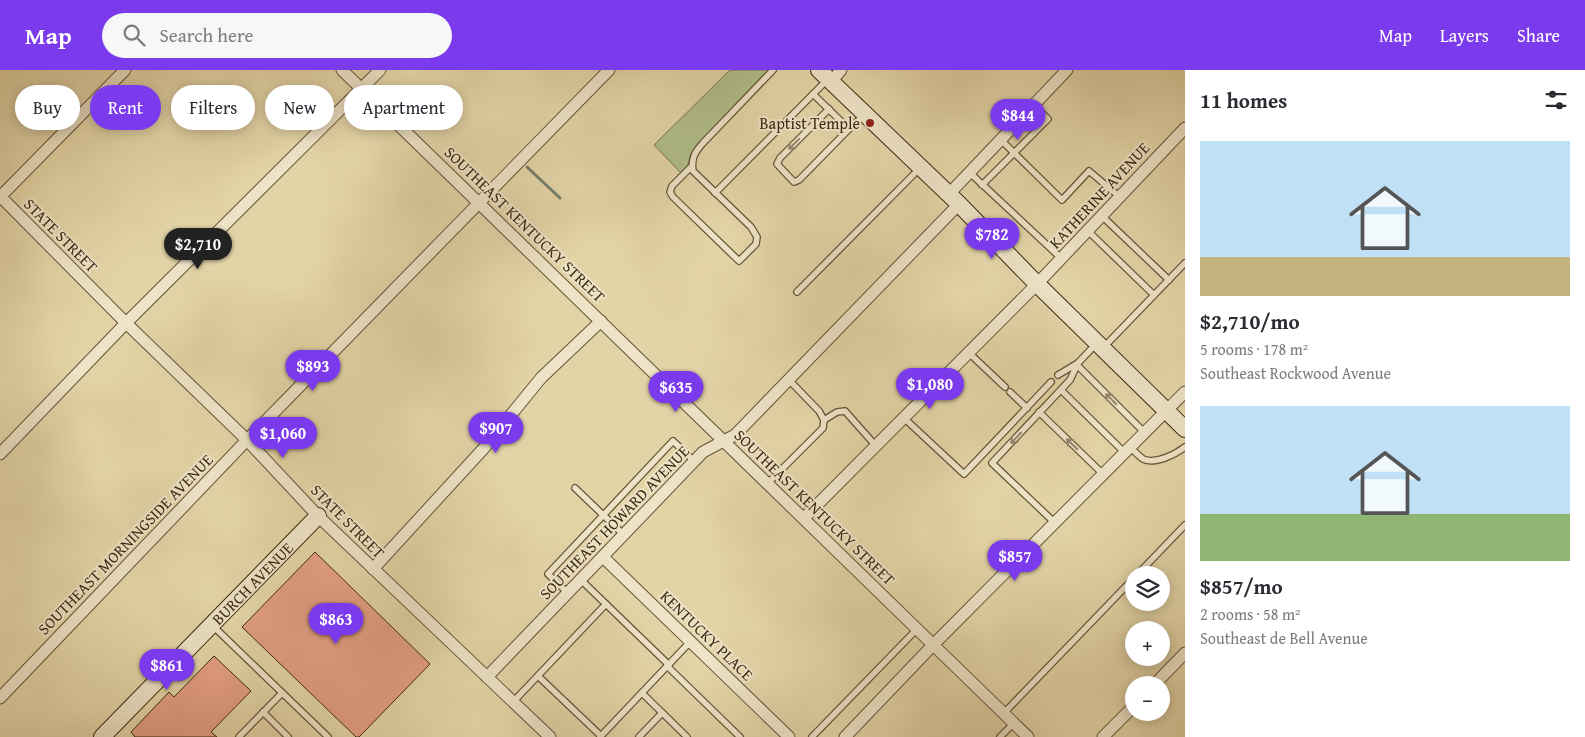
<!DOCTYPE html>
<meta charset="utf-8">
<style>
:root{--surface:#fff;--page:#f7f7f7;--text:#2b2b33;--muted:#7c7c81;--accent:#7c3aed}
body{margin:0;font-family:"Gentium Book Plus",serif;background:var(--page);color:var(--text);height:100vh;display:flex;flex-direction:column;font-size:19px;white-space:nowrap}
*{box-sizing:border-box;margin:0}
p{font-size:16px;color:var(--muted)}
.icon{flex:none;width:28px;height:28px;fill:none;stroke:currentColor;stroke-width:2;stroke-linecap:round;stroke-linejoin:round}
.map{position:relative;flex:1;overflow:hidden}
.details{display:flex;flex-direction:column;background:var(--surface);width:400px}
.details>*{flex:none}
.banner{position:absolute;left:15px;top:15px;width:475px;height:45px;display:flex;gap:10px}
.fabs{position:absolute;left:1125px;top:496px;display:grid;gap:10px}
.fabs a{display:grid;place-items:center;width:45px;height:45px;border-radius:50%;background:var(--surface);box-shadow:0 2px 12px #0003;font-size:25px}
.price{position:absolute;translate:-50% -42px;padding:0 11px;border-radius:18px;background:var(--accent);color:#fff;font-size:16px;line-height:32px;filter:drop-shadow(0 1px 2px #0008)}
.price::after{content:'';position:absolute;left:50%;top:30px;width:15px;height:11px;margin-left:-8px;background:inherit;clip-path:polygon(0 0,100% 0,50% 100%)}
.price.active{background:#222;color:#fff}
ul{padding:0;list-style:none}
li{display:grid;align-content:center;gap:10px;height:265px;padding:0 15px}
li span{display:grid;place-items:center;height:155px;border-radius:0px;color:#555}
li>.icon{margin-inline-start:auto}
span .icon{width:90px;height:90px;fill:#fffc;stroke-width:1}
li b{font-size:21px}
h2{display:flex;justify-content:space-between;align-items:center;height:60px;padding:0 15px;font-size:21px}
.pill{padding:0 18px;border-radius:22px;background:var(--surface);box-shadow:0 2px 12px #0003;font-size:18px;line-height:45px}
.pill.active{background:var(--accent);color:#fff}
header{display:flex;align-items:center;gap:30px;box-sizing:border-box;height:70px;padding:0 25px;background:var(--accent);color:#fff}
header strong{font-size:24px}
nav{display:flex;gap:28px;margin-inline-start:auto;font-size:18px}
.search{width:350px;height:45px;background:var(--page);display:flex;align-items:center;gap:12px;box-sizing:border-box;padding:0 18px;border-radius:28px;color:var(--muted);font-size:19px}
main{display:flex;flex:1;min-height:0}
.map>svg:first-child{display:block}
.green{fill:#b0bd8a;stroke:#76744e}
.lines{fill:none;stroke-linecap:round;stroke-linejoin:round}
.stream{stroke:#727f6a;stroke-width:3}
.building{fill:#e39e82;stroke:#3d2a13}
.lane-casing{stroke:#665438;stroke-width:8}
.street-casing{stroke:#665438;stroke-width:13}
.secondary-casing{stroke:#3d2a13;stroke-width:18}
.lane{stroke:#ede3c6;stroke-width:5.5}
.street{stroke:#ede3c6;stroke-width:11}
.secondary{stroke:#ede3c6;stroke-width:16}
.oneway{stroke:#95866c}
.poi-dot{fill:#8f2418;stroke:#ede3c6;stroke-width:2}
.labels{text-anchor:middle;dominant-baseline:central;stroke-width:4;stroke-linejoin:round;paint-order:stroke}
.poi-label{font-size:16px;fill:#3d2a13;stroke:#ede3c6;text-anchor:end}
.street-label{font-size:16px;fill:#3d2a13;stroke:#ede3c6}
</style>
<header>
<strong>Map</strong>
<div class="search"><svg class="icon" aria-label="search" viewBox="0 0 24 24"><circle cx="10" cy="10" r="6"/><path d="M15 15l6 6"/></svg>Search here</div>
<nav><a>Map</a><a>Layers</a><a>Share</a></nav>
</header>
<main>
<div class="map">
<svg width="1185" height="667" viewBox="0 0 1185 667">
<rect width="100%" height="100%" fill="#e3d4a7"/>
<filter id="stains"><feTurbulence type="fractalNoise" baseFrequency=".004" numOctaves="4"/><feColorMatrix values="0 0 0 0 .2 0 0 0 0 .09 0 0 0 0 .02 0 0 0 .5 -.17"/></filter>
<radialGradient id="worn" r=".72"><stop offset=".6" stop-color="#630" stop-opacity="0"/><stop offset="1" stop-color="#630" stop-opacity=".3"/></radialGradient>
<polygon class="green" points="730,0 773,0 691,83 687,98 681,103 654,75"/>
<g class="lines">
<polyline class="stream" points="527,97 560,128"/>
</g>
<g class="building">
<polygon points="315,482 430,594 359,667 356,667 242,557"/>
<polygon points="214,586 251,621 211,662 217,667 135,667 131,662 169,622 174,627"/>
</g>
<g class="lines">
<g class="lane-casing">
<g id="lane">
<polyline points="813,24 849,59 864,45"/>
<polyline points="829,39 780,88 777,94 794,112 799,110 849,59"/>
<polyline points="1001,70 1062,130 1089,101 1120,127"/>
<path d="M 692,96 L 672,116 L 670,122 L 673,127 L 739,191 L 756,174 L 757,167 L 751,157 L 693,101 C 691,88 695,82 703,73 L 773,0"/>
<polyline points="969,102 1062,189"/>
<polyline points="982,115 1048,49 1034,35"/>
<polyline points="715,123 826,11"/>
<polyline points="1102,146 1169,210"/>
<polyline points="1088,161 1154,225"/>
<polyline points="797,222 919,99"/>
<polyline points="1103,278 1185,193"/>
<polyline points="969,283 1005,317"/>
<polyline points="1077,295 1145,363"/>
<polyline points="1058,305 1078,293"/>
<polyline points="1061,320 1125,383"/>
<polyline points="1010,322 1027,338"/>
<polyline points="1039,342 1104,405"/>
<polyline points="904,348 964,404 1051,312"/>
<polyline points="824,350 837,342 845,341 876,376"/>
<path d="M 1131,378 C 1134,381 1139,386 1143,389 C 1155,395 1176,384 1185,377"/>
<polyline points="768,413 823,358 824,350 819,341 788,309"/>
<polyline points="575,418 624,465"/>
<polyline points="1055,453 992,393 1070,310 1078,293 1096,274"/>
<polyline points="1137,505 1185,455"/>
<polyline points="581,510 669,595"/>
<polyline points="568,523 548,504 673,371 694,391"/>
<polyline points="213,556 328,667"/>
<polyline points="667,596 740,667"/>
<polyline points="538,606 601,666"/>
<polyline points="642,623 687,667"/>
<polyline points="513,632 606,534"/>
<polyline points="263,642 288,667"/>
<polyline points="1004,643 1134,508"/>
<polyline points="239,667 282,623"/>
<polyline points="600,667 690,572"/>
<polyline points="639,667 662,643"/>
<polyline points="812,667 918,558"/>
<polyline points="1000,667 1014,653"/>
</g>
</g>
<g class="street-casing">
<g id="street">
<polyline points="342,0 1028,667"/>
<polyline points="831,12 841,0"/>
<polyline points="949,124 1067,0"/>
<polyline points="0,126 126,253 247,370 318,446 550,667"/>
<polyline points="0,127 125,0"/>
<polyline points="0,384 126,253 380,0"/>
<polyline points="804,448 1037,214 1185,58"/>
<polyline points="603,487 789,667"/>
<polyline points="373,499 484,378 541,308 601,251"/>
<polyline points="487,607 703,382 735,365 959,134"/>
<polyline points="1154,615 1185,583"/>
<polyline points="0,628 247,370 609,0"/>
<polyline points="845,667 934,574 1185,322"/>
<polyline points="1103,667 1134,636"/>
</g>
</g>
<g class="secondary-casing">
<g id="secondary">
<polyline points="819,0 959,134 1037,214 1185,359"/>
<path id="s1" d="M 102,667 L 318,446"/>
</g>
</g>
<use href="#lane" class="lane"/>
<use href="#street" class="street"/>
<use href="#secondary" class="secondary"/>
</g>
<defs><path id="oneway-shaft" d="M-6 0H5M1.5-3L5.5 0L1.5 3" fill="none" stroke-width="1.6" stroke-linecap="round" stroke-linejoin="round" transform="scale(1.25)"/></defs>
<g class="oneway">
<use href="#oneway-shaft" transform="translate(794 74) rotate(135)"/>
<use href="#oneway-shaft" transform="translate(1111 329) rotate(-135)"/>
<use href="#oneway-shaft" transform="translate(1016 368) rotate(133)"/>
<use href="#oneway-shaft" transform="translate(1072 374) rotate(-136)"/>
</g>
<circle class="poi-dot" cx="870" cy="53" r="5"/>
<g class="labels">
<g class="poi-label">
<text x="860" y="53">Baptist Temple</text>
</g>
<g class="street-label">
<text transform="translate(1099 125) rotate(-47)">KATHERINE AVENUE</text>
<text transform="translate(525 154) rotate(44)">SOUTHEAST KENTUCKY STREET</text>
<text transform="translate(61 165) rotate(45)">STATE STREET</text>
<text transform="translate(815 437) rotate(44)">SOUTHEAST KENTUCKY STREET</text>
<text transform="translate(348 451) rotate(45)">STATE STREET</text>
<text transform="translate(614 452) rotate(-46)">SOUTHEAST HOWARD AVENUE</text>
<text transform="translate(125 474) rotate(-46)">SOUTHEAST MORNINGSIDE AVENUE</text>
<text stroke="none"><textPath href="#s1" startOffset="215">BURCH AVENUE</textPath></text>
<text transform="translate(707 565) rotate(44)">KENTUCKY PLACE</text>
</g>
</g>
<rect width="100%" height="100%" filter="url(#stains)"/>
<rect width="100%" height="100%" fill="url(#worn)"/>
</svg>
<div class="fabs">
<a><svg class="icon" aria-label="layers" viewBox="0 0 24 24"><path d="M12 4l9 5-9 5-9-5zM3 14l9 5 9-5"/></svg></a>
<a>+</a>
<a>−</a>
</div>
<b class="price" style="left:1018px;top:71px">$844</b>
<b class="price" style="left:992px;top:190px">$782</b>
<b class="price active" style="left:198px;top:200px">$2,710</b>
<b class="price" style="left:313px;top:322px">$893</b>
<b class="price" style="left:930px;top:340px">$1,080</b>
<b class="price" style="left:676px;top:343px">$635</b>
<b class="price" style="left:496px;top:384px">$907</b>
<b class="price" style="left:283px;top:389px">$1,060</b>
<b class="price" style="left:1015px;top:512px">$857</b>
<b class="price" style="left:336px;top:575px">$863</b>
<b class="price" style="left:167px;top:621px">$861</b>
<div class="banner">
<a class="pill">Buy</a>
<a class="pill active">Rent</a>
<a class="pill">Filters</a>
<a class="pill">New</a>
<a class="pill">Apartment</a>
</div>
</div>
<section class="details">
<h2>11 homes<svg class="icon" aria-label="filters" viewBox="0 0 24 24"><path d="M4 7h16M4 17h16"/><circle cx="9" cy="7" r="2"/><circle cx="15" cy="17" r="2"/></svg></h2>
<ul>
<li><span style="background:linear-gradient(#bfe0f5 75%,#c2b280 0)"><svg class="icon" aria-label="home" viewBox="0 0 24 24"><path d="M3 11l9-7 9 7M6 9v11h12V9"/></svg></span><div><b>$2,710/mo</b><p>5 rooms · 178 m²</p><p>Southeast Rockwood Avenue</p></div></li>
<li><span style="background:linear-gradient(#bfe0f5 70%,#8fb573 0)"><svg class="icon" aria-label="home" viewBox="0 0 24 24"><path d="M3 11l9-7 9 7M6 9v11h12V9"/></svg></span><div><b>$857/mo</b><p>2 rooms · 58 m²</p><p>Southeast de Bell Avenue</p></div></li>
</ul>
</section>
</main>
